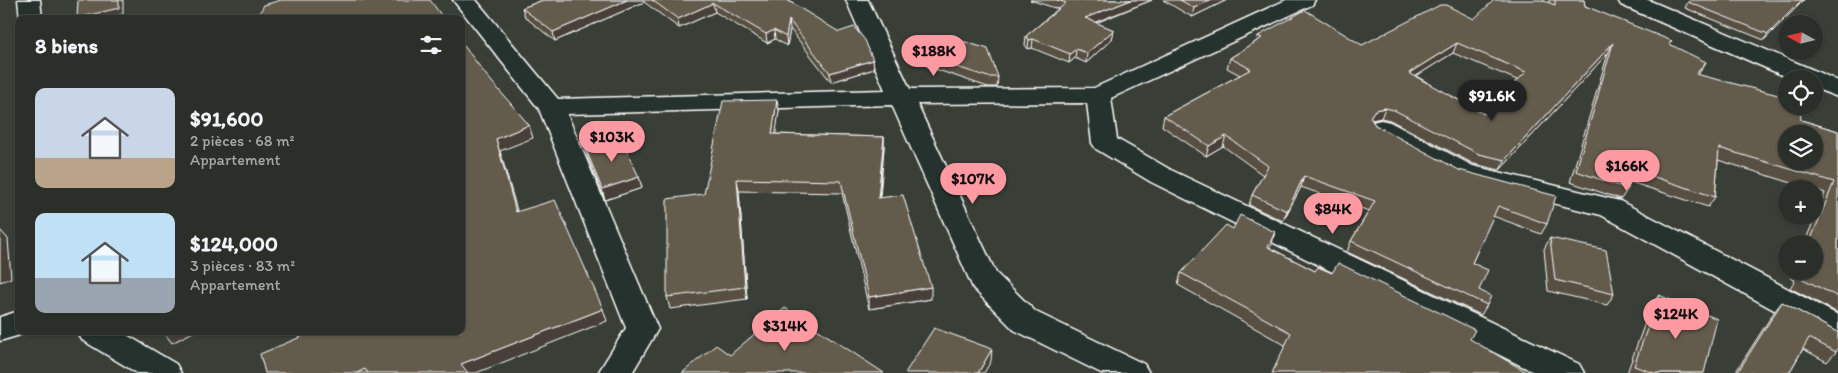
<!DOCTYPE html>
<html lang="fr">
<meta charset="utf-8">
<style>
:root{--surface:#2b2f29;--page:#333731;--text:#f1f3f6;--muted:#a6a9a8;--line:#474a46;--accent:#ff9aa2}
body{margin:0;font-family:Itim,sans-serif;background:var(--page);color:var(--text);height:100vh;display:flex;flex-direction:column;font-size:19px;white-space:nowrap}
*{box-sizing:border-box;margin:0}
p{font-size:16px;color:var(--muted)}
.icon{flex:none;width:28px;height:28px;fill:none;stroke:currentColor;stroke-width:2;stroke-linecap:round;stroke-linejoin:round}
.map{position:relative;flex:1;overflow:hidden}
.side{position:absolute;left:15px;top:15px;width:450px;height:320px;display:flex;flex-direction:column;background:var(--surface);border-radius:10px;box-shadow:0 1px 4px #0004,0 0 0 1px var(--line)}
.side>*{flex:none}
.needle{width:32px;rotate:278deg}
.tools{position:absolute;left:1778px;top:15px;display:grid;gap:10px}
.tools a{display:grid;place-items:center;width:45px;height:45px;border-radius:50%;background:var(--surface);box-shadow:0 1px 4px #0004,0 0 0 1px var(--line);font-size:25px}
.price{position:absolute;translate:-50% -42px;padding:0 11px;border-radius:18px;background:var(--accent);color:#111;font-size:16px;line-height:32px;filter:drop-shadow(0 1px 2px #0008)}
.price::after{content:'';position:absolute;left:50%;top:30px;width:15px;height:11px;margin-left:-8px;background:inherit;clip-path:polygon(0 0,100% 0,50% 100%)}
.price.current{background:#222;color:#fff}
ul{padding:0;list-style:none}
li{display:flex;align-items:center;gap:15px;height:125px;padding:0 20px}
li span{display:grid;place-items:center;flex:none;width:140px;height:100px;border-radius:10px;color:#555}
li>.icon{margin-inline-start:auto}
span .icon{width:60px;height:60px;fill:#fffc;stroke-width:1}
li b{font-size:21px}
h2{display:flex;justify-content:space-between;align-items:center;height:60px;padding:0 20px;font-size:21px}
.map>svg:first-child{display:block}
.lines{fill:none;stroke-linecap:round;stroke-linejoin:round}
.minor-casing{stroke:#fff;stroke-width:3}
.minor{fill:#26332d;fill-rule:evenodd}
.wall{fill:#564f43;stroke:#fff;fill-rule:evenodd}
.shaded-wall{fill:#464037;stroke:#fff}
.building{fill:#645c4e;stroke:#fff;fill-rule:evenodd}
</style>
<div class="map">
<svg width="1838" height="373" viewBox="0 0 1838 373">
<rect width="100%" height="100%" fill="#393f37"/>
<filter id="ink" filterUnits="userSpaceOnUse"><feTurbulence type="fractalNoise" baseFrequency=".02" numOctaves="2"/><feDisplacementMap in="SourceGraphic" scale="10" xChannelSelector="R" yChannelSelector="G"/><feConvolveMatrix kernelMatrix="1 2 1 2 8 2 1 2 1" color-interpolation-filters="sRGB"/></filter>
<g filter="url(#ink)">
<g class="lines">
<g class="minor-casing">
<g id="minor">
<polygon points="18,0 40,0 42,19 20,19"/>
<polygon points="453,0 476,0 558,99 885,90 846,0 868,0 910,89 1094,88 1286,0 1315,0 1312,5 1111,98 1117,139 1171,170 1579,364 1584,373 1536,373 1151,182 1096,149 1092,143 1087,103 917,104 996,273 1036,312 1144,364 1149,373 1101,373 1014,330 973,288 892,105 567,114 658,329 632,373 598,373 626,328 539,109"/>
<polygon points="1618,0 1648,0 1823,74 1838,81 1838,97 1814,88 1814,79 1791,79 1621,5"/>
<polygon points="1381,120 1390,122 1473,166 1620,201 1838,315 1838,342 1827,339 1601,215 1455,179 1372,134 1368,128 1372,122"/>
<polygon points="19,311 19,331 30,332 0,341 0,317"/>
<polygon points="77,331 120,331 176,364 181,373 137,373 82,340"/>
</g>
</g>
<use href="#minor" class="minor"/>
</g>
<g class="wall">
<polygon points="543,0 788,0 873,60 874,69 831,82 790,29 787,46 775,39 767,43 715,12 679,28 644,2 555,41 525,17 522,8"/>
<polygon points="1030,0 1152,0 1096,23 1114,30 1112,39 1086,63 1075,58 1069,63 1032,48 1028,49 1025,45 1026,36 1058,9"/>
<polygon points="1163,0 1227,0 1192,17"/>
<path d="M 1549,0 L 1584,0 L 1585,6 L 1670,45 L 1700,72 L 1698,74 L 1801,120 L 1838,131 L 1838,313 L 1790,288 L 1795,280 L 1790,278 L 1793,271 L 1814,271 L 1814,244 L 1804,244 L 1825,193 L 1814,189 L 1811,189 L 1718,160 L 1715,197 L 1708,207 L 1630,182 L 1628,189 L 1621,199 L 1570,182 L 1608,53 L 1500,170 L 1474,164 L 1390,120 L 1381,118 L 1372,120 L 1375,125 L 1547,224 L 1541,234 L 1493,216 L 1472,263 L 1479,290 L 1487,305 L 1481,315 L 1347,252 L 1351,241 L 1369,211 L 1301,187 L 1283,221 L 1249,205 L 1252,195 L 1263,175 L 1223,146 L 1206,156 L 1162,126 L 1164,116 L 1240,75 L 1227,68 L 1230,58 L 1257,41 L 1258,36 L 1362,45 L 1549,3 ZM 1453,53 L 1517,80 L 1484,114 L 1416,76 Z"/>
<polygon points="1804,0 1764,40 1685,8 1688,2"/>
<polygon points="926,57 998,77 997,87 988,87 926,66"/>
<polygon points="777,100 779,111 775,134 884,137 884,148 880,198 931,299 869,309 842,193 739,191 747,299 670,309 667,297 704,194"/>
<polygon points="585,147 639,177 642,188 605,200 588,158"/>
<polygon points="1233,229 1275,232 1270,248 1315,271 1332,273 1475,330 1285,345 1178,285 1181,273"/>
<polygon points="1550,238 1614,294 1607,305 1548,291 1544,249"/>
<polygon points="1659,295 1704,373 1627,373 1651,306"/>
<polygon points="1782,302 1835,331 1836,352 1827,362 1803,349 1789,373 1735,373 1774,312"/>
</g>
<g class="shaded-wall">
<polygon points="119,0 123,0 123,14 104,19 77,18"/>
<polygon points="627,0 644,0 644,2 555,41 553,32"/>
<polygon points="1131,0 1152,0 1083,27 1085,18"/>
<polygon points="1210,0 1227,0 1192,17 1194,8"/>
<polygon points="1802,0 1804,0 1764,40 1768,34"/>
<polygon points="713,3 715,12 679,28 678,19"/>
<polygon points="789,20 790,29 787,46 786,37"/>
<polygon points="774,30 775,39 767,43 766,34"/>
<polygon points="1114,30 1112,39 1086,63 1087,53"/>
<polygon points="1033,39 1032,48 1028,49 1029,40"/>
<polygon points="1457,43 1453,53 1405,83 1409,73"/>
<polygon points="1613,43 1608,53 1500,170 1505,160"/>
<polygon points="1076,49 1075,58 1069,63 1070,54"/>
<polygon points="873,60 874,69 831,82 830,73"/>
<polygon points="1706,62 1700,72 1690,84 1696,74"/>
<polygon points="777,100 779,111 774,146 772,134"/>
<polygon points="1385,108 1381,118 1372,120 1370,117 1375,110"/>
<polygon points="529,125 533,138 500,151 521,224 516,212 496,139"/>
<polygon points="1226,136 1223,146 1206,156 1209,146"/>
<polygon points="884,137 884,148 878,210 878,198"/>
<polygon points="1304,176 1301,187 1283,221 1287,211"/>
<polygon points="639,177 642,188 605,200 602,189"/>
<polygon points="737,179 739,191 747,299 745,287"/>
<polygon points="0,230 8,239 11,278 0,282"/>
<polygon points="1275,232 1272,244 1264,259 1268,247"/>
<polygon points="931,287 931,299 869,309 869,297"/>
<polygon points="603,309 607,321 476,373 466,373 461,364"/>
<polygon points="169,331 195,331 172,343 165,334"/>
<polygon points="992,349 991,361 984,373 978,373"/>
<polygon points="365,369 368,373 357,373"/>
</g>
<g class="building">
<polygon points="78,0 119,0 119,8 77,18"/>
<polygon points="281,0 430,0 444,19 256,19 264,5"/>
<polygon points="543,0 627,0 553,32 522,8"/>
<polygon points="652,0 787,0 839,32 854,27 865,40 873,60 830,73 789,20 786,37 774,30 766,34 713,3 678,19"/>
<polygon points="1057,0 1131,0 1085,18 1114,30 1087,53 1076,49 1070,54 1033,39 1029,40 1026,36 1066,3"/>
<polygon points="1180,0 1210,0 1194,8"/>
<path d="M 1494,0 L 1542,0 L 1555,5 L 1555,0 L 1584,0 L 1585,6 L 1672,41 L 1669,44 L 1706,62 L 1696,74 L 1786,97 L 1786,106 L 1800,106 L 1801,120 L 1838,131 L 1838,297 L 1799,277 L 1803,271 L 1814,271 L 1814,244 L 1809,244 L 1834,182 L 1719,148 L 1715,197 L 1633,170 L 1628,189 L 1576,171 L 1613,43 L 1505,160 L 1479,154 L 1394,110 L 1385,108 L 1375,110 L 1370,117 L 1375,125 L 1459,170 L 1556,196 L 1547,224 L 1498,206 L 1472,263 L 1488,270 L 1479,290 L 1491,296 L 1487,305 L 1351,241 L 1375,201 L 1304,176 L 1287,211 L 1252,195 L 1268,166 L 1226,136 L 1209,146 L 1164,116 L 1251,69 L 1230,58 L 1262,38 L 1258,36 L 1305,10 L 1362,45 L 1440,5 L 1446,5 L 1474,19 ZM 1457,43 L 1526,72 L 1484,114 L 1409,73 ZM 1786,134 L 1814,134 L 1814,161 L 1786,161 Z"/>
<polygon points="1691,0 1802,0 1768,34 1688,2"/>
<polygon points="946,36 988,49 998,77 988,77 926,57"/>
<polygon points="461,42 486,75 529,125 496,139 516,212 555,200 603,309 461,364 468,373 368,373 365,369 357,373 265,373 260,354 315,331 461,331"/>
<polygon points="777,100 772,134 884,137 878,198 903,195 931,287 869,297 841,181 737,179 745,287 667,297 667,199 704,194 723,101"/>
<polygon points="620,137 639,177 602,189 585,147"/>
<polygon points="1240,215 1275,232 1268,247 1315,271 1318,267 1332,273 1338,263 1475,330 1470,339 1528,373 1272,373 1291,333 1181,273 1226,225 1233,229"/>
<polygon points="1550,238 1606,250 1614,294 1555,280"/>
<polygon points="1659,295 1717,319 1704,373 1654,373 1634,366"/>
<polygon points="1782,302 1835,331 1838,332 1838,348 1836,352 1809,338 1789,373 1737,373"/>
<polygon points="785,308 884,373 682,373 716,345 730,355"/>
<polygon points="934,328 992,349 978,373 905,373"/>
</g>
</g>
</svg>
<div class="tools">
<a><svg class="needle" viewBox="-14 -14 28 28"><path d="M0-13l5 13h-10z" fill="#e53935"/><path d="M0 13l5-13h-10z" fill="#a6a9a8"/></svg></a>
<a><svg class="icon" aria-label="locate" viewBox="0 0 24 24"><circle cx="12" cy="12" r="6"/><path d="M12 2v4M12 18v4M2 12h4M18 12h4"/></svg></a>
<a><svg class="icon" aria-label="layers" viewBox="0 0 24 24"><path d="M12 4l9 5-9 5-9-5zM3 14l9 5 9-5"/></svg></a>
<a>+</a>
<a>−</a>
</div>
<b class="price" style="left:934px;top:77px">$188K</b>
<b class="price current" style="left:1492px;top:122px">$91.6K</b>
<b class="price" style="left:612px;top:163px">$103K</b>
<b class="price" style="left:1627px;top:192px">$166K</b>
<b class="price" style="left:973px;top:205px">$107K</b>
<b class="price" style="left:1333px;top:235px">$84K</b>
<b class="price" style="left:1676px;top:340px">$124K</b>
<b class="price" style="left:785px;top:352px">$314K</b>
<section class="side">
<h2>8 biens<svg class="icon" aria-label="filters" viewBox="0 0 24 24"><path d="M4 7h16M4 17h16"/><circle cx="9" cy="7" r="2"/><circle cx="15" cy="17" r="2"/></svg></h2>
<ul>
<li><span style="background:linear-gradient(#c9d6e8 70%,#b9a48a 0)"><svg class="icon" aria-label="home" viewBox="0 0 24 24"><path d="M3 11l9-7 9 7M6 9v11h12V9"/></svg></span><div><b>$91,600</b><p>2 pièces · 68 m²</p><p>Appartement</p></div></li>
<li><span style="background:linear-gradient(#bfe0f5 65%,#9aa5b1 0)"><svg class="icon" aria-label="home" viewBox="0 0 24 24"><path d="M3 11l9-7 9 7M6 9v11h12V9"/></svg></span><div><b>$124,000</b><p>3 pièces · 83 m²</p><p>Appartement</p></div></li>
</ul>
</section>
</div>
